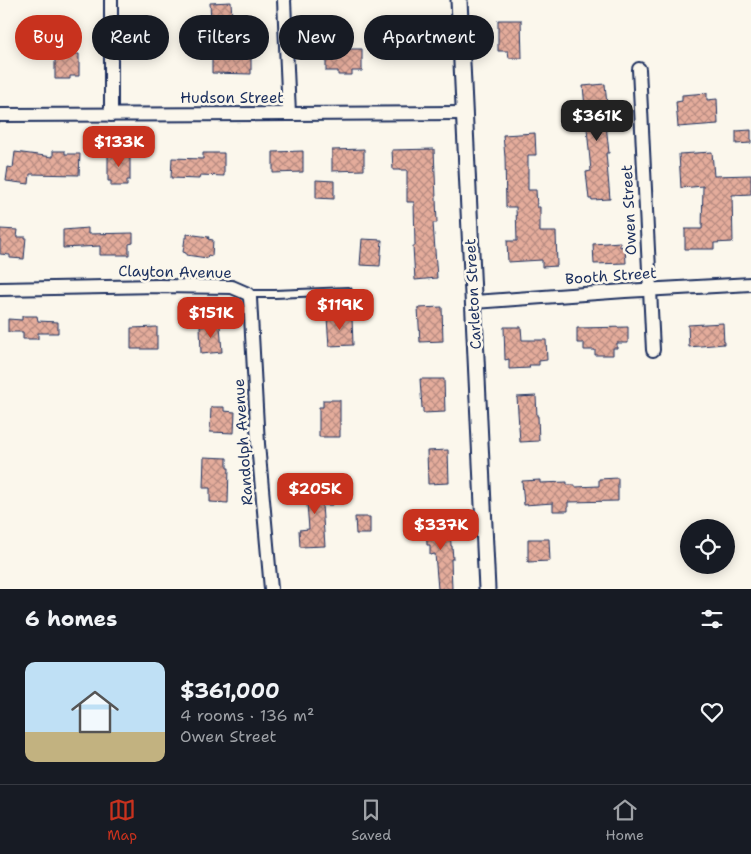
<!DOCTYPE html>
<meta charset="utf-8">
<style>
:root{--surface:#171b24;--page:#242831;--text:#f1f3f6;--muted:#9ea1a6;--line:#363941;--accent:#c8321e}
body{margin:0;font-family:"Shantell Sans",sans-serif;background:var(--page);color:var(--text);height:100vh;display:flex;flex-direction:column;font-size:19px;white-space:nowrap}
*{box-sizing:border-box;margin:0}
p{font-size:16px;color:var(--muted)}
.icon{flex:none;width:28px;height:28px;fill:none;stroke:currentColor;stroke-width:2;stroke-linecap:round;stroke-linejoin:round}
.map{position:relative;height:589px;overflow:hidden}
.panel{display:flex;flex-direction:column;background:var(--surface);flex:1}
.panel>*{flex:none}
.top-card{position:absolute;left:15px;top:15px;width:500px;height:45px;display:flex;gap:10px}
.buttons{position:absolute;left:680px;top:519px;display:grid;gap:10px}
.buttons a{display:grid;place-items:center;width:55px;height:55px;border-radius:50%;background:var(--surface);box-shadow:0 2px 12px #0003;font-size:25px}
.price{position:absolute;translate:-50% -42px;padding:0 11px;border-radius:10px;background:var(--accent);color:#fff;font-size:16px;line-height:32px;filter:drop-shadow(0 1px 2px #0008)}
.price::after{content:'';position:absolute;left:50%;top:30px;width:15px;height:11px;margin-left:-8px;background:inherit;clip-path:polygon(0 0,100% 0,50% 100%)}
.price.selected{background:#222;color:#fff}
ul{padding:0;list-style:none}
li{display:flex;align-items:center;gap:15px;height:125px;padding:0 25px}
li span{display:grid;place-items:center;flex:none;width:140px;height:100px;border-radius:10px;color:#555}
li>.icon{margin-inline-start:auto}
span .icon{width:60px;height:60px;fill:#fffc;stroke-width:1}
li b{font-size:21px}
h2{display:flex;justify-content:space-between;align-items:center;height:60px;padding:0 25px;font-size:21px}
.chip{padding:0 18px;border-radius:22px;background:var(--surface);box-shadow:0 2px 12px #0003;font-size:18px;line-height:45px}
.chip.selected{background:var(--accent);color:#fff}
.menu{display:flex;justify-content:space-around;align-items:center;height:70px;border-top:1px solid var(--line);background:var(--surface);font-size:14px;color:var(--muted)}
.menu a{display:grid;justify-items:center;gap:2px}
.menu .selected{color:var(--accent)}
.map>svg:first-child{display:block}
.building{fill:url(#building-cross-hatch);stroke:#1b2f5e}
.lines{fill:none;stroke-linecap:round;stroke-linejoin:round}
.service-casing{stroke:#1b2f5e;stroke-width:10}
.minor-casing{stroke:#1b2f5e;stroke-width:16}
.tertiary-casing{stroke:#1b2f5e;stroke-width:19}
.service{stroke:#fbf7ec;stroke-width:6}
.minor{stroke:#fbf7ec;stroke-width:12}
.tertiary{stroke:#fbf7ec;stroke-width:15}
.labels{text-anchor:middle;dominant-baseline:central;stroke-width:5;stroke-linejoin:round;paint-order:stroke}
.street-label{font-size:15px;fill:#1b2f5e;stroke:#fbf7ec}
</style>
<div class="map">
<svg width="751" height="589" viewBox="0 0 751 589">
<defs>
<pattern id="building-cross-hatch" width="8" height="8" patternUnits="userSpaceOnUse" patternTransform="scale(1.25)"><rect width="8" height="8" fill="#e4ac9b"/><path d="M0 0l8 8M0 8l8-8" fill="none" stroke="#b88c82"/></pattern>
</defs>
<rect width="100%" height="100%" fill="#fbf7ec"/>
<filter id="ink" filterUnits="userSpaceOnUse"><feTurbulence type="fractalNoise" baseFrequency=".02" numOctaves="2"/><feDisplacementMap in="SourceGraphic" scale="10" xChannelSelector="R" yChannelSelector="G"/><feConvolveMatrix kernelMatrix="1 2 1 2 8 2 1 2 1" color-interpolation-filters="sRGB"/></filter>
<g filter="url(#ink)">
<g class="building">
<polygon points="231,2 234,49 251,50 251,74 212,73 212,39 210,3"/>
<polygon points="498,20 521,20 522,58 509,58 508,51 498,51"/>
<polygon points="428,38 429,57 398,58 398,39"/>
<polygon points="326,49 362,49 362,71 352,71 352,75 338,75 338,71 326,71"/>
<polygon points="55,54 79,54 79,76 70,76 70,79 55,79"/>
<polygon points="605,84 607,105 604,105 609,153 606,153 610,199 592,200 592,199 589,199 586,172 591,171 583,86"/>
<polygon points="707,93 707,100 717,99 718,124 678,127 676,102 682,101 682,95"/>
<polygon points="751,130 751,143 736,144 736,131"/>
<polygon points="535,133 536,155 528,155 528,190 536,190 537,207 540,207 540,232 556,232 557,266 542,267 542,260 508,262 507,241 517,241 516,207 506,207 505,157 503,135"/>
<polygon points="364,149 364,170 332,171 332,150"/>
<polygon points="434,149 437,223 433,223 437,278 415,280 413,246 415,246 414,202 407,202 407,170 393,170 392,150"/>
<polygon points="115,150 130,150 130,180 127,180 127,186 111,186 111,181 108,181 108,155 115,155"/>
<polygon points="53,151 65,151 65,154 80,154 79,175 30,174 29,184 6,181 8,167 13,168 15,152 53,157"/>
<polygon points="303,151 303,172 273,173 273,152"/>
<polygon points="712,152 714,176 751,175 751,194 732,195 733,242 714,243 714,249 685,249 685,229 702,229 703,186 681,188 679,154"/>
<polygon points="203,153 224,153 224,176 200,175 199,179 171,178 172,158 203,159"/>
<polygon points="316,180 334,181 334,199 316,198"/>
<polygon points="88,228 88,234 133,233 133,243 129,244 129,255 100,255 100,246 63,248 63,230"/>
<polygon points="0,229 18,230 17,237 26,237 24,259 10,258 10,255 0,254"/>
<polygon points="187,234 209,237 208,239 213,240 212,256 208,255 207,258 186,255 186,253 183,252 185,238 187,238"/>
<polygon points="362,239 382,240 380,266 360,265"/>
<polygon points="620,242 620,247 625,246 626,263 594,264 593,244"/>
<polygon points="442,307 443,341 420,342 418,308"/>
<polygon points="22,316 37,316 38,321 58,322 58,333 38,333 38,339 23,339 23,332 8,332 8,319 22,320"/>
<polygon points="352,317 353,345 329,346 327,318"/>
<polygon points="723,323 724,344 689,347 688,325"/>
<polygon points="220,325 222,352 201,354 200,326"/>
<polygon points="157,327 157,349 131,349 131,328"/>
<polygon points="504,327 521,327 522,340 546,340 547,360 539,361 539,365 529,365 530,368 509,369 509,359 505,360"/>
<polygon points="628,327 628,343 617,343 617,348 613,348 613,355 595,355 595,350 584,350 584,343 577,343 577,328"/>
<polygon points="420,379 444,379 445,412 423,413 423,408 422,408"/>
<polygon points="536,396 537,416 538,416 539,441 520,442 517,397"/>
<polygon points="323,400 340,400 340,437 319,437 319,407 323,407"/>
<polygon points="211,407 224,407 224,411 235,412 234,433 210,432"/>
<polygon points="448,450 449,483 428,484 427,451"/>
<polygon points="204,457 227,458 227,468 229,468 228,503 210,502 210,488 203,488"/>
<polygon points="618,478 618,501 568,502 568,511 553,511 553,503 524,505 522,481 540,480 540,483 567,482 567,485 575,485 575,487 599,486 599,479"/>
<polygon points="330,484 332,505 322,505 325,546 300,547 299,530 309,529 307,504 304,504 303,486"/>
<polygon points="355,517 370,517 370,534 356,534"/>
<polygon points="450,521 451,546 452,546 453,559 451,559 452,589 438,589 435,554 430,555 430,545 427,545 426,522"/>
<polygon points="528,539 549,539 550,561 528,562"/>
</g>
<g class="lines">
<g class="service-casing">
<polyline id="service" points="248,294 275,294 348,291"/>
</g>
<g class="minor-casing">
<g id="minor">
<polyline points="284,0 289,114"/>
<polyline points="639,69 653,350"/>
<polyline points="0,115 289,114 465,113"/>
<polyline points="111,115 111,0"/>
<polyline points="0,289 159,286 232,287 248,294 250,298 258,444 271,589"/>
<polyline points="474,302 625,291 751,284"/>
</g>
</g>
<g class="tertiary-casing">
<polyline id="tertiary" points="459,0 487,589"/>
</g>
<use href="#service" class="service"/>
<use href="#minor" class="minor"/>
<use href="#tertiary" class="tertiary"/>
</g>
</g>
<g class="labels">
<g class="street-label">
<text x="232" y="98">Hudson Street</text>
<text transform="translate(629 210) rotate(-93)">Owen Street</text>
<text transform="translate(175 272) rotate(1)">Clayton Avenue</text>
<text transform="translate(611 276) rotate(-4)">Booth Street</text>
<text transform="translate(473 294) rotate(-93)">Carleton Street</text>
<text transform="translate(243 442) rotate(-94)">Randolph Avenue</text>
</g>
</g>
</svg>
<div class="buttons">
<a><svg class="icon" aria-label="locate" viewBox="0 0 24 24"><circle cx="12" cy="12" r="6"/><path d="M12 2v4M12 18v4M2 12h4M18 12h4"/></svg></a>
</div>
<b class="price selected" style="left:597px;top:142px">$361K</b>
<b class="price" style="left:119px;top:168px">$133K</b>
<b class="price" style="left:340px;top:331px">$119K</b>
<b class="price" style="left:211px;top:339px">$151K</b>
<b class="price" style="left:315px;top:515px">$205K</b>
<b class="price" style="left:441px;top:551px">$337K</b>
<div class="top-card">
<a class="chip selected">Buy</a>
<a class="chip">Rent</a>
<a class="chip">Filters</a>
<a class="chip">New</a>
<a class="chip">Apartment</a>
</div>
</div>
<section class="panel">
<h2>6 homes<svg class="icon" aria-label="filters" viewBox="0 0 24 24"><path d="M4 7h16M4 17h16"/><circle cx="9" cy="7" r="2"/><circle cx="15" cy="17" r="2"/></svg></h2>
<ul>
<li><span style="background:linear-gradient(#bfe0f5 70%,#c2b280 0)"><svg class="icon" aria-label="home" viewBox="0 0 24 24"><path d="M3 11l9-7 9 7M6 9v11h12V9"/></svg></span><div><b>$361,000</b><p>4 rooms · 136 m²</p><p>Owen Street</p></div><svg class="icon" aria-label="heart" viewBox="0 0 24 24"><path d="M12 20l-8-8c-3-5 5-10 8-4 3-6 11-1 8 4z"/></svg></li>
</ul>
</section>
<nav class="menu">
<a class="selected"><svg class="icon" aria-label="map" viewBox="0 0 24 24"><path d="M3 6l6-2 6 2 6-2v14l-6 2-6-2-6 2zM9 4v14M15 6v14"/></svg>Map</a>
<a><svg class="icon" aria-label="saved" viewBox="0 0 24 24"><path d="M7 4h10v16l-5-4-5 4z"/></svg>Saved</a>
<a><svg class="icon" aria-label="home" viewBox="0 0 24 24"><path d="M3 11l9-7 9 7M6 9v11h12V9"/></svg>Home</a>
</nav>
